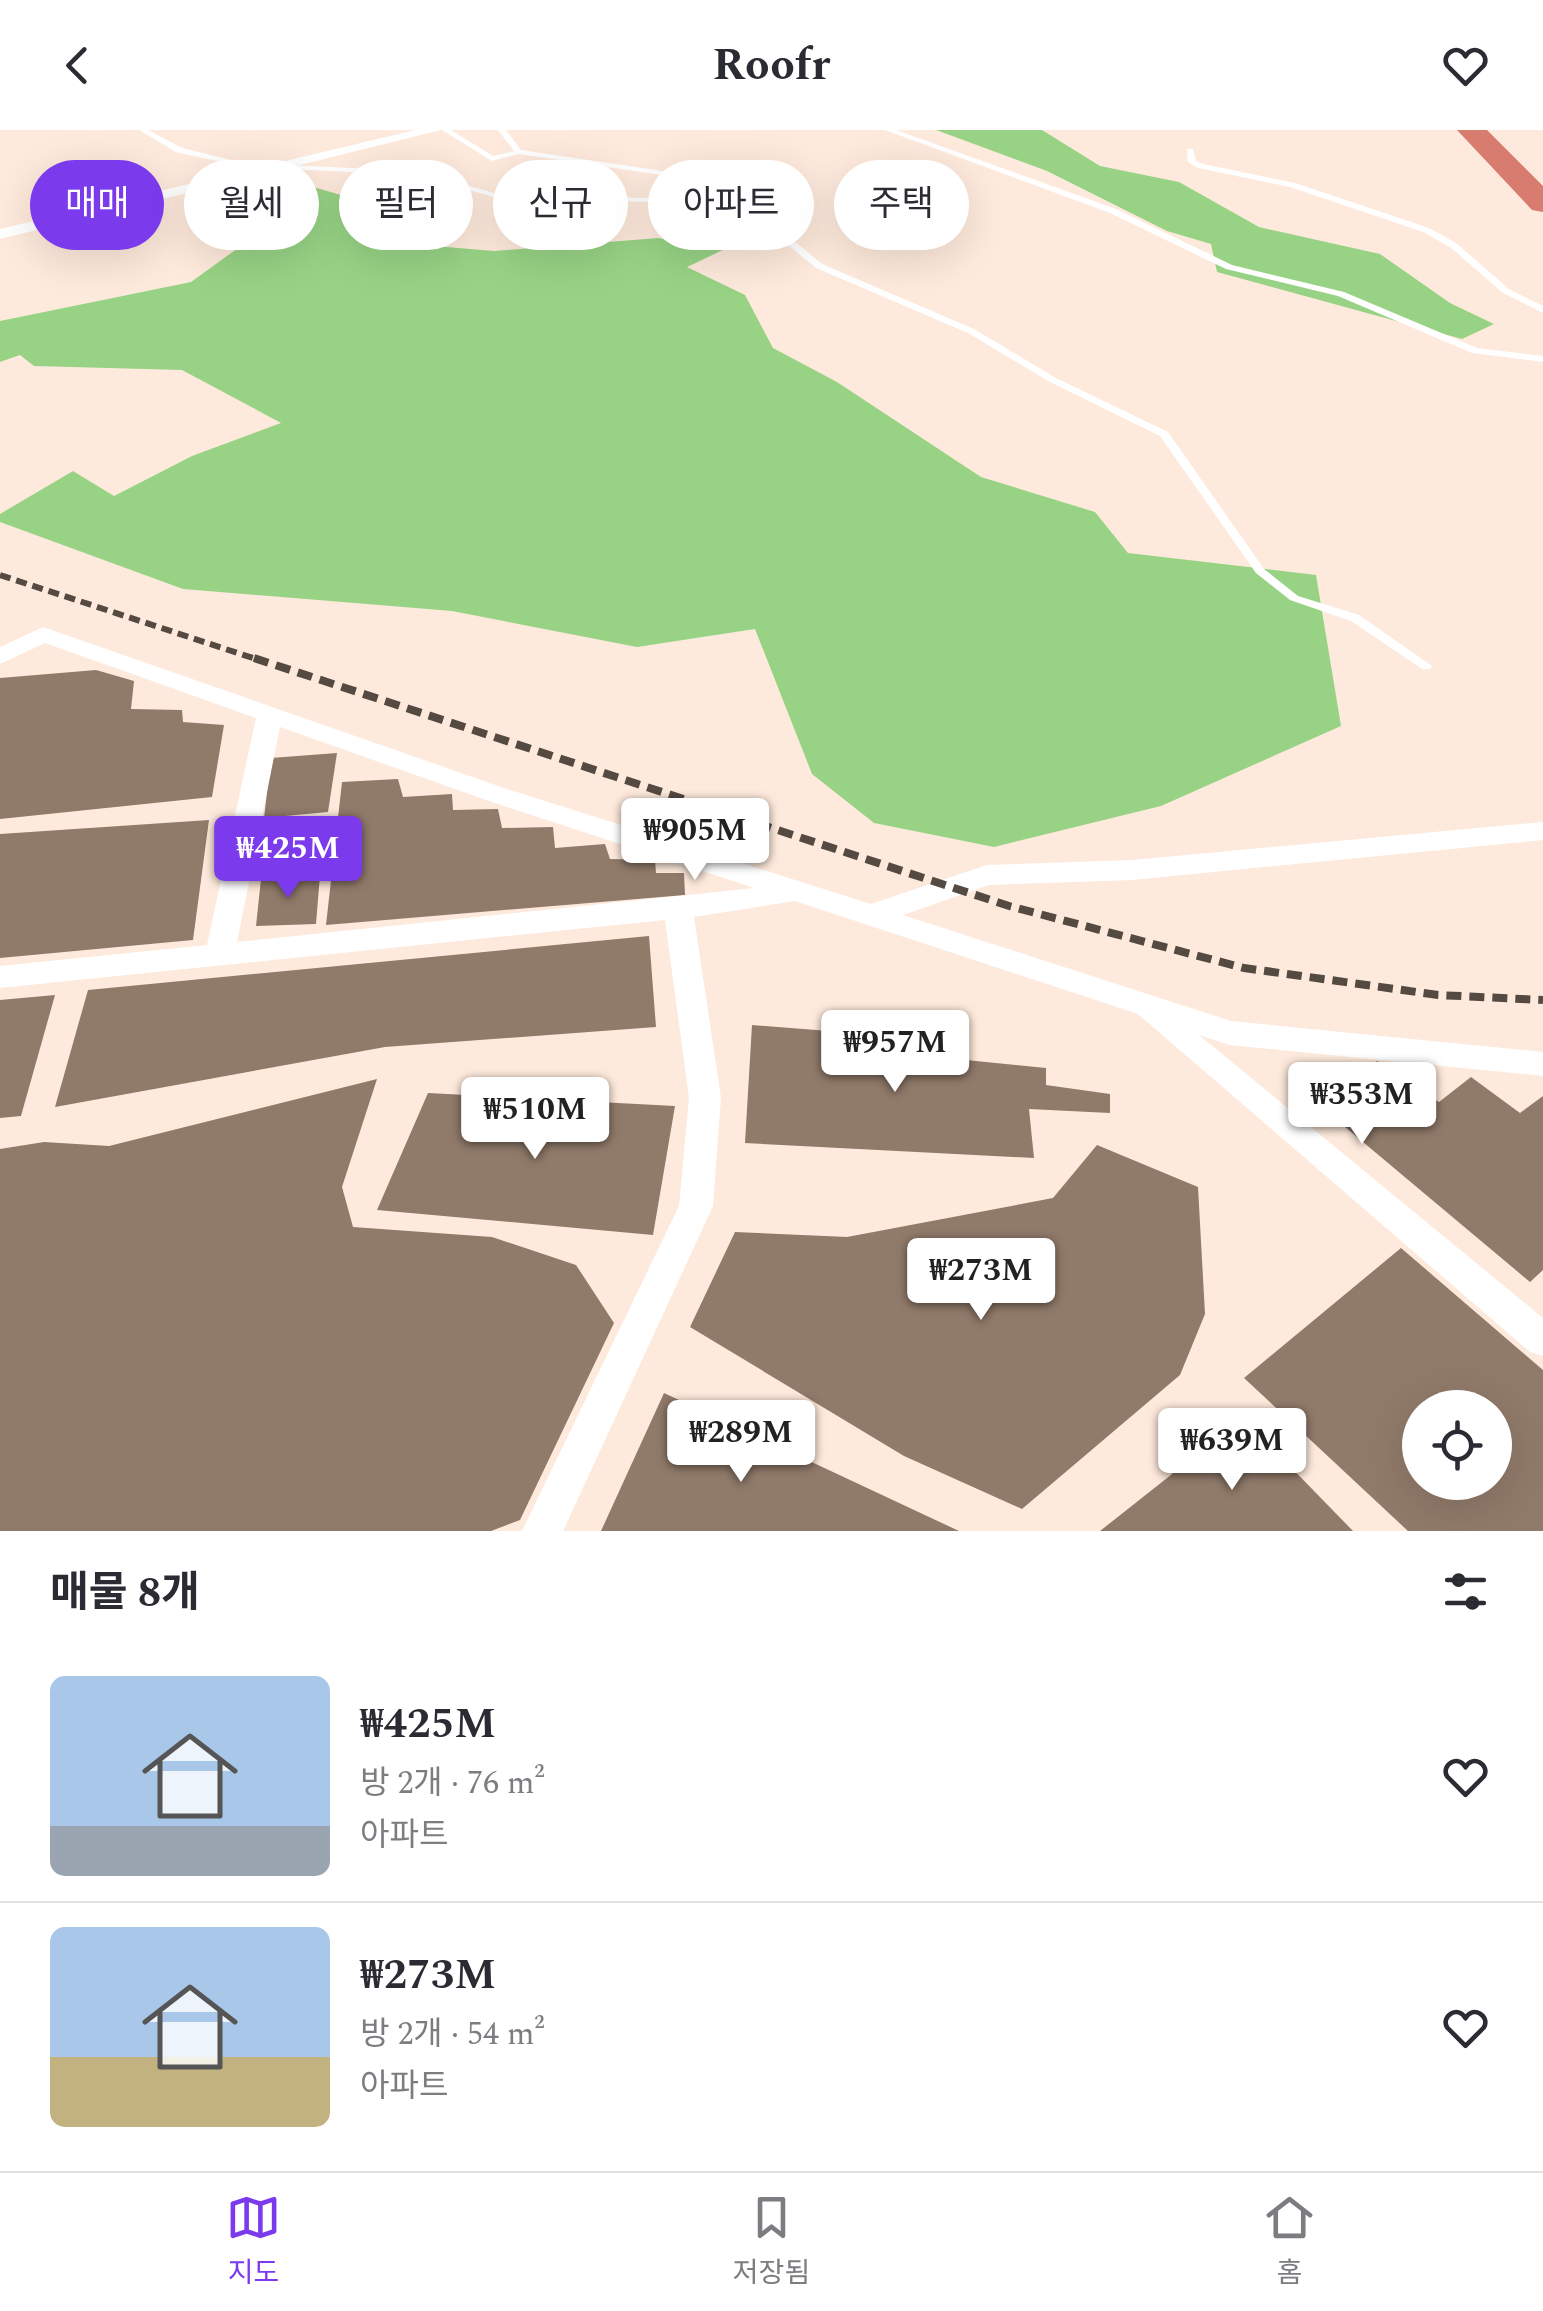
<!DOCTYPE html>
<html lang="ko">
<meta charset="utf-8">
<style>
:root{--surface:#fff;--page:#f2f2f3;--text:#2b2b33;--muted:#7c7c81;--line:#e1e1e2;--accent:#7c3aed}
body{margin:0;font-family:Spectral,"Noto Sans KR",serif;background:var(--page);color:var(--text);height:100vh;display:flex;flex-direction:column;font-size:38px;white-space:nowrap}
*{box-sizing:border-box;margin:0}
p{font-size:32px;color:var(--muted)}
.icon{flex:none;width:55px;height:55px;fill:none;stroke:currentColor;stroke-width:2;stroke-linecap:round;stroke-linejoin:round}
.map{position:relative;height:1401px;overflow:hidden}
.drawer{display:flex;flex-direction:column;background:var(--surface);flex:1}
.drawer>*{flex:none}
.top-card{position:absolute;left:30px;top:30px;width:1000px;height:90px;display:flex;gap:20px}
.controls{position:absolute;left:1402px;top:1260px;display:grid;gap:20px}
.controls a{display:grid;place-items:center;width:110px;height:110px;border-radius:50%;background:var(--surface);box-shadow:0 10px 40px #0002;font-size:50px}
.price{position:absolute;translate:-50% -85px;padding:0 22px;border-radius:10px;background:#fff;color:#222;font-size:32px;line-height:65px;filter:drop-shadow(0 2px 5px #0008)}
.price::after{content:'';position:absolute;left:50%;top:60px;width:30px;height:22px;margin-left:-15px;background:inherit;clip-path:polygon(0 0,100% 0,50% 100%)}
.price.on{background:var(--accent);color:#fff}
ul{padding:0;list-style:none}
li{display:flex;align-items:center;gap:30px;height:250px;padding:0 50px}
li+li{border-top:2px solid var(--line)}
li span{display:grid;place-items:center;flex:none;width:280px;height:200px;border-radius:15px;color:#555}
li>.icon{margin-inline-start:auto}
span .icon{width:120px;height:120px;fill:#fffc;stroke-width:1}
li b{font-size:42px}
h2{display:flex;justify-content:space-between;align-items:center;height:120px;padding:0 50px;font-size:42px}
.pill{padding:0 35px;border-radius:45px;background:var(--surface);box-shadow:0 10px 40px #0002;font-size:35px;line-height:90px}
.pill.on{background:var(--accent);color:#fff}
header{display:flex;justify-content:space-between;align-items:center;height:130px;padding:0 50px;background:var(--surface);font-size:45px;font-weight:700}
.tabs{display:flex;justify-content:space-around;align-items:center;height:140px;border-top:2px solid var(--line);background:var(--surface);font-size:28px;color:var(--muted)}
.tabs a{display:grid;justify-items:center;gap:5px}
.tabs .on{color:var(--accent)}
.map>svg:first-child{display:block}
.forest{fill:#98d385}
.building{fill:#907a6a;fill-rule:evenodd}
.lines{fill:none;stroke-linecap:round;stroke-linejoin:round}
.service{fill:#fff;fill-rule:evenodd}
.minor{fill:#fff;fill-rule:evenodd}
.motorway{fill:#d87c6f;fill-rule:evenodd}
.rail-far1{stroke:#554a42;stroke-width:6;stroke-dasharray:11 6;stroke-linecap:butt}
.rail{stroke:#554a42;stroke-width:8;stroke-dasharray:15 8;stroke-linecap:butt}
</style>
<header><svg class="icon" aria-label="back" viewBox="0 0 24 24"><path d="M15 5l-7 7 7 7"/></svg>Roofr<svg class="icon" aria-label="heart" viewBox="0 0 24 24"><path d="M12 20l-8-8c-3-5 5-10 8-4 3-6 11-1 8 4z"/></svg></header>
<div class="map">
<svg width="1543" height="1401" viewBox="0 0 1543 1401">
<rect width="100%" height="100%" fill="#feeadc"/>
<g class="forest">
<polygon points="936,0 1042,0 1100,36 1179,52 1259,97 1380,124 1450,173 1494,194 1462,209 1217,142 1211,114 1167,101 1047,41"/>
<polygon points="279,47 413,86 387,112 494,121 658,108 725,119 687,137 745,165 773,218 837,252 981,347 1095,382 1128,423 1316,445 1341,596 1161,676 994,717 874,693 812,644 755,499 637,517 452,481 183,459 0,392 0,384 73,341 114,366 192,326 281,293 182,240 34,236 20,225 0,232 0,191 191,152 274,92"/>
</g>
<g class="building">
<polygon points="96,540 134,551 131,579 182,580 183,592 224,595 212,667 0,689 0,548"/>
<polygon points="337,623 328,682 264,688 271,628"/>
<polygon points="398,649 403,667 452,664 453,680 498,679 502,698 553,697 555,718 605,714 610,729 655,730 656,743 684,743 685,765 326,795 342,652"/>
<polygon points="209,690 193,810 0,828 0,704"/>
<polygon points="320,745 316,794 256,796 261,749"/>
<polygon points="649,806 656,897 385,917 55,977 88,860"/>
<polygon points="55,865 21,986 0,988 0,870"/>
<polygon points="752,895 956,911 956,929 1046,938 1046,955 1110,964 1110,983 1029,979 1034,1028 745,1013"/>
<polygon points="1377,931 1439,972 1471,947 1520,983 1543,966 1543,1140 1530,1152 1320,976"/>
<polygon points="377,949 342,1057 353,1097 492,1107 576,1135 614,1193 520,1390 491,1401 0,1401 0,1019 44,1012 109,1016"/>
<polygon points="428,963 675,976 653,1105 377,1080"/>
<polygon points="1097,1015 1198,1057 1205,1184 1180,1245 1022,1379 904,1326 690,1197 735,1102 847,1107 1053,1068"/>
<path d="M 1401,1118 L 1543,1240 L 1543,1401 L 1408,1401 L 1244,1248 ZM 1420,1278 L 1495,1278 L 1495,1352 L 1420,1352 Z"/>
<polygon points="664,1263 959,1401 601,1401"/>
<polygon points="1243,1288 1353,1401 1100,1401"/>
</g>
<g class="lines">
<g class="service">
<polygon points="139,0 148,0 182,18 244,33 417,41 497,64 723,70 747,60 736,56 519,24 492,31 442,0 451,0 493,26 514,21 498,0 506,0 521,20 737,52 757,58 757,62 731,72 776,96 822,134 974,199 1056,248 1168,302 1264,439 1298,466 1359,485 1432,536 1430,539 1422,539 1351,491 1290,470 1256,443 1160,306 1050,252 968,203 816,138 770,100 722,74 497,68 417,45 244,37 176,22"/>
<polygon points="885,0 896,0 1116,79 1232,135 1344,162 1477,218 1543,226 1543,232 1472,223 1338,166 1226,139 1110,83"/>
<polygon points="1187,19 1193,19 1196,31 1203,34 1295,53 1429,98 1456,113 1509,159 1543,176 1543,183 1503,163 1450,117 1423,102 1290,57 1198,38 1188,32"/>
</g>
<g class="minor">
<polygon points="415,0 441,0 0,109 0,99"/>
<path d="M 43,497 L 507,659 L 871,774 L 987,735 L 1132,730 L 1543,692 L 1543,710 L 1132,750 L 989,755 L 903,785 L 1231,891 L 1543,922 L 1543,946 L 1230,915 L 1199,905 L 1543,1188 L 1543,1226 L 1530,1222 L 1138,884 L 795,771 L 694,787 L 721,968 L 713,1076 L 563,1401 L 522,1401 L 679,1076 L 689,968 L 665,790 L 0,858 L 0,836 L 207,815 L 256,588 L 45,513 L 0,534 L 0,517 ZM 280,597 L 489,671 L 754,758 L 237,812 Z"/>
</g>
<polygon class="motorway" points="1457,0 1487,0 1543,56 1543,82 1532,80"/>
<polyline class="rail-far1" points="0,445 262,531"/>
<polyline class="rail" points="254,528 1009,776 1244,838 1438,865 1543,870"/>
</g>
</svg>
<div class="controls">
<a><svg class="icon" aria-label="locate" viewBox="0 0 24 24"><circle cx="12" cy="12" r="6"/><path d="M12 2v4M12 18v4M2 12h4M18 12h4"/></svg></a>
</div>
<b class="price" style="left:695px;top:753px">₩905M</b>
<b class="price on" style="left:288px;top:771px">₩425M</b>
<b class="price" style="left:895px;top:965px">₩957M</b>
<b class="price" style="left:1362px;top:1017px">₩353M</b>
<b class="price" style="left:535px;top:1032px">₩510M</b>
<b class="price" style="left:981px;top:1193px">₩273M</b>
<b class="price" style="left:741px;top:1355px">₩289M</b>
<b class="price" style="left:1232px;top:1363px">₩639M</b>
<div class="top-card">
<a class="pill on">매매</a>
<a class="pill">월세</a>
<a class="pill">필터</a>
<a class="pill">신규</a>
<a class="pill">아파트</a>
<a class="pill">주택</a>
</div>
</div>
<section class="drawer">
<h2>매물 8개<svg class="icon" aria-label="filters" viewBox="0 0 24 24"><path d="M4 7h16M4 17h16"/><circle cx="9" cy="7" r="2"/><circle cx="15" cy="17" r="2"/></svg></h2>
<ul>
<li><span style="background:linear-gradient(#a9c7e8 75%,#9aa5b1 0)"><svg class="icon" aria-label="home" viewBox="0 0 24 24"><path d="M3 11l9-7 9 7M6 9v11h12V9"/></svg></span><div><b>₩425M</b><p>방 2개 · 76 m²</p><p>아파트</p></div><svg class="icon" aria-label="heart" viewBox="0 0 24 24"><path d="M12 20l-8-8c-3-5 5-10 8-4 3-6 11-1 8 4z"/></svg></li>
<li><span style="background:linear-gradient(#a9c7e8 65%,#c2b280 0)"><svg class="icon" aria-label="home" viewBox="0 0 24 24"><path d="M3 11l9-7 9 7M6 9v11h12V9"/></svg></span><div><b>₩273M</b><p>방 2개 · 54 m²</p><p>아파트</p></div><svg class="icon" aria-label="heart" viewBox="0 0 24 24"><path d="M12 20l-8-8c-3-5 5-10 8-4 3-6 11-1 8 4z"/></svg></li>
</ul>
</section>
<nav class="tabs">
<a class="on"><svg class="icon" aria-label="map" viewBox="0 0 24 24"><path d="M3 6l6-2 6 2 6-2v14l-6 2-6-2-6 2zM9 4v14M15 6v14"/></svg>지도</a>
<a><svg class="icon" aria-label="saved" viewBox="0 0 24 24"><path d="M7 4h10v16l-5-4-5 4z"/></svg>저장됨</a>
<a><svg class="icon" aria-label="home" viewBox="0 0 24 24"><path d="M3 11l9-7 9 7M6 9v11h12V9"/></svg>홈</a>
</nav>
